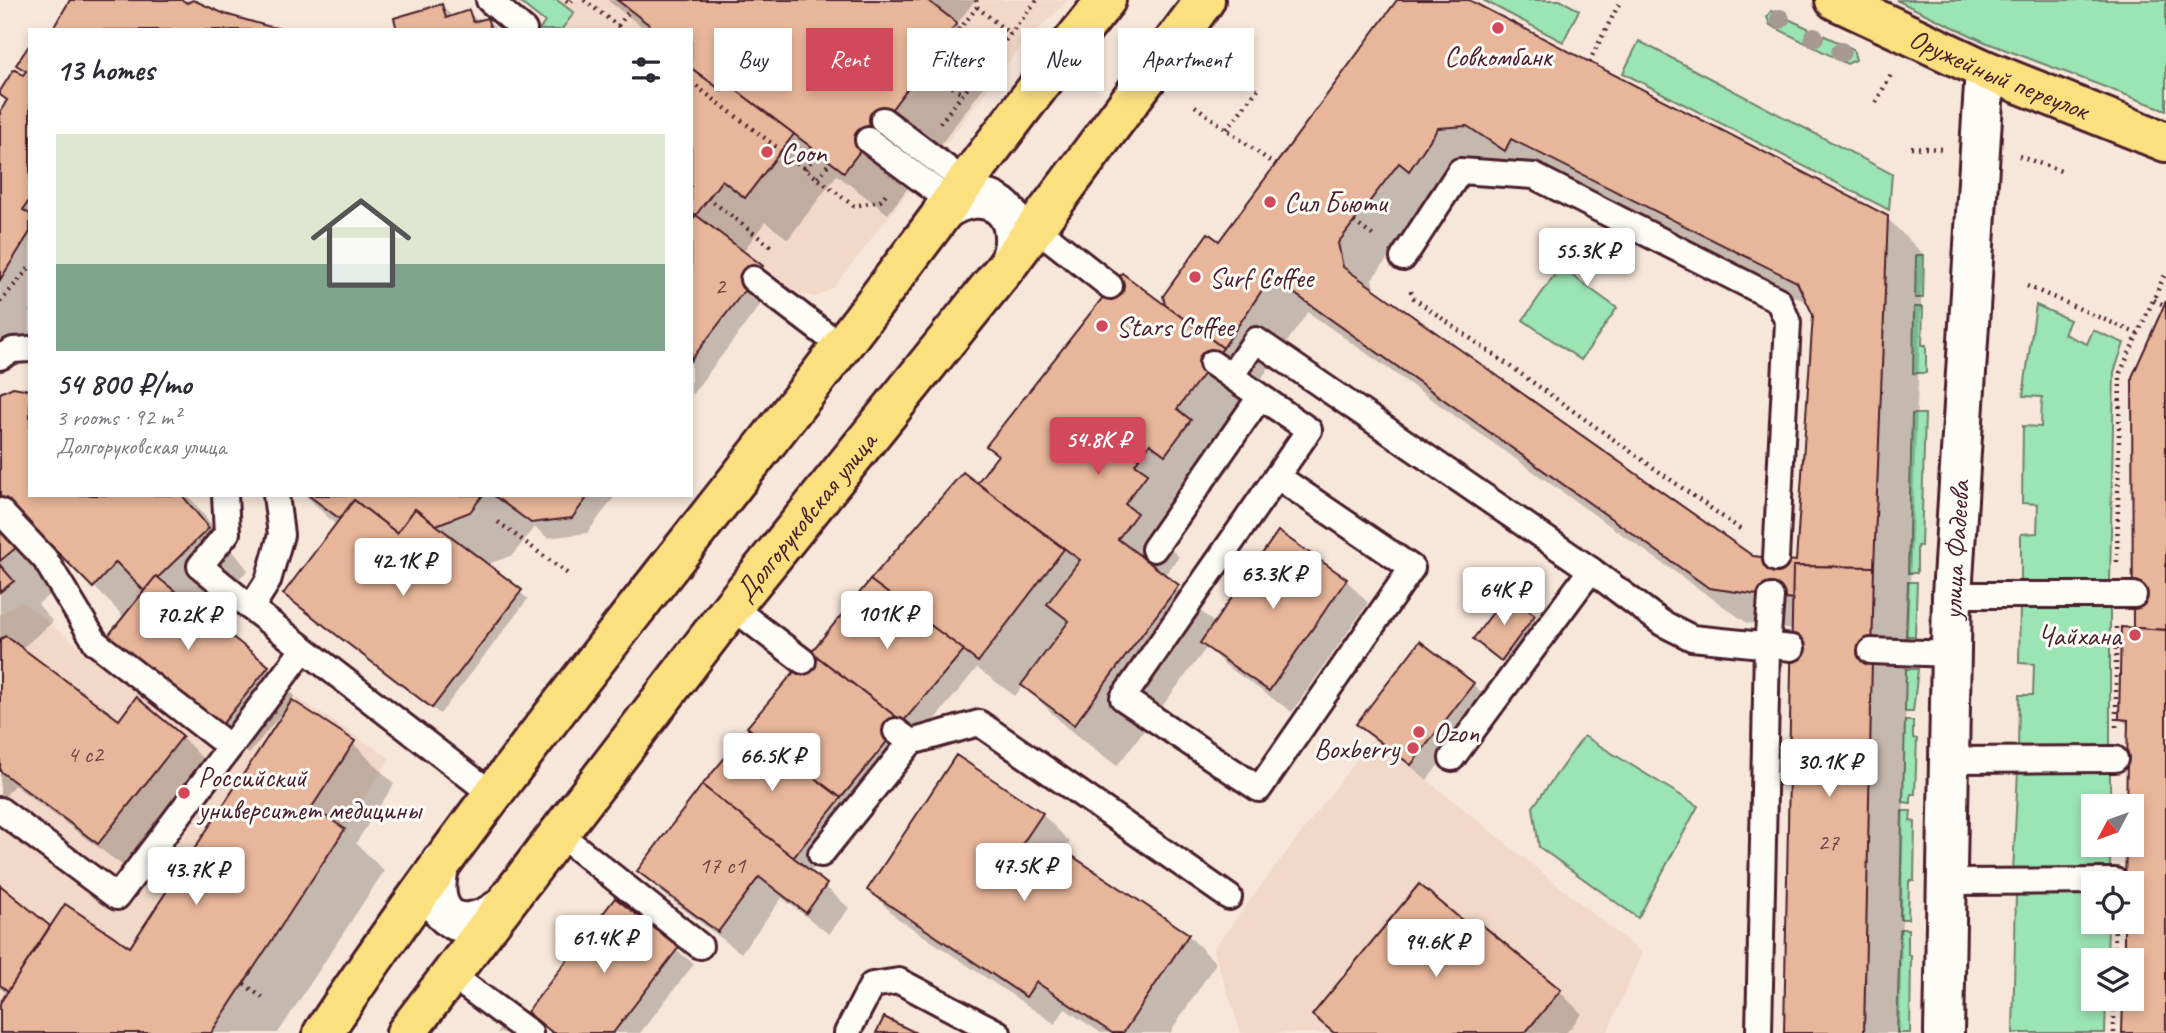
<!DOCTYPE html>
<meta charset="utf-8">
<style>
:root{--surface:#fff;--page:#f2f2f3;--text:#2b2b33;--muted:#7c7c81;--accent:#d1495b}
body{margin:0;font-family:Caveat,sans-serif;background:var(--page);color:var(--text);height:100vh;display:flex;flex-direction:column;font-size:26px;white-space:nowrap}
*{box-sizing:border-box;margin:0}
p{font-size:23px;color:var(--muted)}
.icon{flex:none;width:38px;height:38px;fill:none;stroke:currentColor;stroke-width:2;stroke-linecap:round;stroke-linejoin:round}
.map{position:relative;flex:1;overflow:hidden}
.drawer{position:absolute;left:28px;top:28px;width:665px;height:469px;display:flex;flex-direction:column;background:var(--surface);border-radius:0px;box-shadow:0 4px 10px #0003}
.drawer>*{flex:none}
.top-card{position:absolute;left:714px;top:28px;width:665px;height:63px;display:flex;gap:14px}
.needle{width:46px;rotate:229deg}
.controls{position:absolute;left:2081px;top:794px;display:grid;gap:14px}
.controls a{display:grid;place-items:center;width:63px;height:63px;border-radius:0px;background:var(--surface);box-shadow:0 4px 10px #0003;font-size:35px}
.price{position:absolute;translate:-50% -60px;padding:0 16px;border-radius:7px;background:#fff;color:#222;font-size:23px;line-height:46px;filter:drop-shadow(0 2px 4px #0008)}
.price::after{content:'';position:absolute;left:50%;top:42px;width:21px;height:16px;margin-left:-10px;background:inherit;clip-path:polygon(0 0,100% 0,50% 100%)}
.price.active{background:var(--accent);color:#fff}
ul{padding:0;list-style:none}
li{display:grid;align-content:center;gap:14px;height:371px;padding:0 28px}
li span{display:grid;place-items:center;height:217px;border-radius:0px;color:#555}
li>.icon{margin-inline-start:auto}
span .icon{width:126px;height:126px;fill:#fffc;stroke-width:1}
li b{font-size:30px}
h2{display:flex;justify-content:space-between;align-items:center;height:84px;padding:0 28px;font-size:30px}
.pill{padding:0 24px;border-radius:0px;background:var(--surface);box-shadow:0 4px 10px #0003;font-size:24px;line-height:63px}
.pill.active{background:var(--accent);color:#fff}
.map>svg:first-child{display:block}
.built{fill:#f2d8c8}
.green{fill:#9be4b3;stroke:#72826f;stroke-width:2}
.shadow{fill:#0003;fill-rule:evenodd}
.building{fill:#e8b69a;stroke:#4a1f2b;stroke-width:2;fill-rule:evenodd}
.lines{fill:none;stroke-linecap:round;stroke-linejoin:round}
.lane-casing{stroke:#4a1f2b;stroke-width:30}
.street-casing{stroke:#4a1f2b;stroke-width:44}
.secondary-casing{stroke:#4a1f2b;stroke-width:44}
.primary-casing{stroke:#4a1f2b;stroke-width:44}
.path{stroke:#4a1f2b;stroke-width:4.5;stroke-dasharray:2 5;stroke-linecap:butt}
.lane{stroke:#fdfcf7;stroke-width:24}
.street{stroke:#fdfcf7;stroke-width:38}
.secondary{stroke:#fdfcf7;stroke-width:38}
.primary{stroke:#fbe080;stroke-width:38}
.tree{fill:#a59991}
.poi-dot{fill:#d1495b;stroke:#fdfcf7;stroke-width:2.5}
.labels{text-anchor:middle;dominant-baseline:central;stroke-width:6;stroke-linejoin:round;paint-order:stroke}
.number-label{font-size:24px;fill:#724547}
.poi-label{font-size:28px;fill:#4a1f2b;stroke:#fdfcf7;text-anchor:start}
.street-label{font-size:28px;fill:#4a1f2b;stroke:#fdfcf7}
</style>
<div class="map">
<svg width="2166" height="1033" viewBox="0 0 2166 1033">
<rect width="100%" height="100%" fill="#f7e7db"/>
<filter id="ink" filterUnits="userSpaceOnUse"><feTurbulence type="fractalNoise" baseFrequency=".0143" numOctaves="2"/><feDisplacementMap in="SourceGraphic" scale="14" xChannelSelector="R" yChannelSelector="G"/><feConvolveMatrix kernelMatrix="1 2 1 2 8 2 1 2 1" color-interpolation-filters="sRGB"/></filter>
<g filter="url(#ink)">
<g class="built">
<polygon points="544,0 1068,0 1020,48 834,287 816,297 801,295 691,212 691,30 561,30 569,19"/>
<polygon points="21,601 218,755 277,685 390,758 212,1033 0,1033 0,615"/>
<polygon points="1374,737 1642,953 1607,1033 1241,1033 1213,949"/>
</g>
<g class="green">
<polygon points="517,0 557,0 574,13 561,30 539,30 545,22"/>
<polygon points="1483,0 1560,0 1579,10 1563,42"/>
<polygon points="1896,0 2166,0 2166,110 1985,42"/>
<polygon points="1771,11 1853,49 1856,60 1847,64 1770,25 1767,17"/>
<polygon points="1639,41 1892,174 1889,210 1623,73"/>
<polygon points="1916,255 1924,255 1923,298 1915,298"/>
<polygon points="1560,267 1617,308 1581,360 1523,320"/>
<polygon points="2036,305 2070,320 2064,334 2087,344 2093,330 2124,343 2114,372 2110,583 2021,581 2021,534 2037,533 2038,504 2022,503 2023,426 2041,427 2042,397 2023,396"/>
<polygon points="1914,307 1923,307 1922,345 1926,345 1926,373 1913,373"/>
<polygon points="1912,414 1925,414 1921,546 1917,546 1917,573 1908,573"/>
<polygon points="1908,582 1917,582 1915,636 1906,636"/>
<polygon points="2020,604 2110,604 2110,750 2018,749 2019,695 2033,695 2034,664 2019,663"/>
<polygon points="1906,669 1918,669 1913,712 1905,712"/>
<polygon points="1905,721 1913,721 1913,738 1917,739 1915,794 1911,794 1911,803 1903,802"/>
<polygon points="1584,736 1698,806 1638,918 1539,847 1533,807"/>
<polygon points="2018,770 2110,770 2110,807 2093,807 2093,845 2110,845 2110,872 2013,872"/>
<polygon points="1902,811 1911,811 1910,821 1915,822 1914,881 1909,881 1908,919 1900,919"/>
<polygon points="2016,892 2093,892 2093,922 2108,922 2107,961 2093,961 2093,999 2106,999 2105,1033 2013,1033"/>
<polygon points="1900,929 1908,929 1908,955 1911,955 1910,1033 1897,1033"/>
</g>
<g class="shadow">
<polygon points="67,0 198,0 224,16 70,3"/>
<polygon points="607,0 975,0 957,24 999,67 888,214 837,175 788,239 765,222 742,253 777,283 691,396 691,30 646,30"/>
<path d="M 1399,0 L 1465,0 L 1887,218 L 1923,254 L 1906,688 L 1900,1033 L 1786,1033 L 1794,630 L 1747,623 L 1308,312 L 1257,385 L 1220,451 L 1233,464 L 1208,497 L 1194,486 L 1168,546 L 1179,557 L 1164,576 L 1215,624 L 1346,580 L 1368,603 L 1292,712 L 1225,665 L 1207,647 L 1117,766 L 1066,727 L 1024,685 L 1015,696 L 977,668 L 809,872 L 849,908 L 829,934 L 782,898 L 741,953 L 662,893 L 639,871 L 789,678 L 873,580 L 977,485 L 999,456 L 988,446 L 1172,312 ZM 1504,161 L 1541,185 L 1547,174 L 1810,304 L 1815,315 L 1798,563 L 1752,557 L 1375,292 L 1372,279 L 1435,197 L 1474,163 Z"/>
<polygon points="442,6 453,17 469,12 479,22 487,20 497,30 399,30"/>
<polygon points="30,47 30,342 21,356 0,343 0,115 9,102 0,94 24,78 27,73 19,65"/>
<polygon points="2166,305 2166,1033 2124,1033 2132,999 2132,807 2130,727 2121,719 2135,630"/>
<polygon points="0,395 30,495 188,495 248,570 202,615 267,668 295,696 291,701 353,743 394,784 356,843 384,871 278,1033 0,1033 0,1006 8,994 0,988 0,887 50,929 131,949 286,712 284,710 249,754 138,665 125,618 47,539 26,557 56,589 38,604 53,622 21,649 119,722 182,737 204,760 122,865 14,785 0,803"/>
<polygon points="305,495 616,495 587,533 548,538 534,527 513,555 486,565 528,599 440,714 293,602 337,526"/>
<polygon points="1507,596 1542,624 1509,667 1475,639"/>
<polygon points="1473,684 1488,700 1427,780 1359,723"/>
<polygon points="1042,814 1070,842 1048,876 1188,935 1216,963 1170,1033 1101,1033 1065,1009 1055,1024 897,918 869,890"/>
<polygon points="615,900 694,964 640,1033 551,1033 529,1012"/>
<polygon points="1475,932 1559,991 1582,1014 1566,1033 1332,1033 1314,1015"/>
<polygon points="502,1025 513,1033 497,1033"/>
</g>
<g class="building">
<polygon points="70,0 182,0 187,3 193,0 225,14 267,26 288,30 341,26 341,30 52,30"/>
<polygon points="617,0 927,0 957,23 844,172 728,84 722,91 691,68 691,30 656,30"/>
<path d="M 1397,0 L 1469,0 L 1888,216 L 1874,567 L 1793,566 L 1793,600 L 1709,588 L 1271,277 L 1223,348 L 1165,305 L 1163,296 L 1208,233 L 1219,241 ZM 1467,126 L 1505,151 L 1511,139 L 1797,282 L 1813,315 L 1796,561 L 1753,556 L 1343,267 L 1338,243 L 1399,163 L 1409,171 L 1438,128 Z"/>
<polygon points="442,4 446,18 469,10 473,22 487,18 491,30 397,30 394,18"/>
<polygon points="30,44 30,199 23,210 30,214 30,232 0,280 0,112 7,100 0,95 0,91 14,69 23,75 26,71 16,65"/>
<polygon points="691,68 722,91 728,84 794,134 745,198 722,180 696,215 691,212"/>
<polygon points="696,215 763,266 691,360 691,221"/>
<polygon points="1122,273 1223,348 1177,409 1191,420 1165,455 1150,444 1135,464 1148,473 1125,504 1137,513 1118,539 1179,585 1074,725 1021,685 1069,621 1047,604 1080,560 977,483 998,455 986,446"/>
<polygon points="2166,301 2166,630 2133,628 2132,377"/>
<polygon points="13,387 30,390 30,495 182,495 209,528 144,591 116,562 93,588 5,499 0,503 0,393"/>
<polygon points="963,472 1064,549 978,662 870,580"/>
<polygon points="308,495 483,495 470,512 436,525 415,509 397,533 354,500 340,519"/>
<polygon points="493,495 589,495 572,518 531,523"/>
<polygon points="354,500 397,533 415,509 522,590 432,708 283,594"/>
<polygon points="0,530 17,547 0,561"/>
<polygon points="1278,531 1347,579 1269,691 1200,643"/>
<polygon points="0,565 14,581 0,592"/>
<polygon points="1793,566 1874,567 1864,1033 1784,1033"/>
<polygon points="156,576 269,666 220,727 107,637"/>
<polygon points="870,580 964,650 903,722 811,652"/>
<polygon points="1507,594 1535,615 1501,661 1473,639"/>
<polygon points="2121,627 2166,630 2166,1033 2122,1033 2123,999 2132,999 2132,961 2124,961 2124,922 2132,922 2132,884 2125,884 2126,845 2132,845 2132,807 2126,807 2128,720 2119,719"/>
<polygon points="6,636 119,720 136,697 183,736 98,844 0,771 0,639"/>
<polygon points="1420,641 1474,683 1411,765 1356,724"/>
<polygon points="811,652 903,722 841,798 747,727"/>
<polygon points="292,700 355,741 312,807 345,829 211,1033 0,1033 0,1003 65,904 130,947"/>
<polygon points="749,729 841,798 793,858 702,785"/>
<polygon points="956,755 1043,813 1017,852 1053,877 1069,854 1189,934 1123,1033 1112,1033 1036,982 1026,997 867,890"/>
<polygon points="702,785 827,884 806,913 759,877 718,932 637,871"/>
<polygon points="1419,884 1474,930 1480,923 1561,990 1525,1033 1334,1033 1312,1015"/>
<polygon points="0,885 50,926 8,991 0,985"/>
<polygon points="615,898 679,947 613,1033 553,1033 527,1012"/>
<polygon points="884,1017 916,1033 876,1033"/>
</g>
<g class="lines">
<g class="lane-casing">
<g id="lane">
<polyline points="489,0 524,30"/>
<polyline points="883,120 965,182"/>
<polyline points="868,140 950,201"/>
<polyline points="1035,227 1110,286"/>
<polyline points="1403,258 1460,171 1534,176 1778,300 1788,322 1776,559"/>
<polyline points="753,279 842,347"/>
<polyline points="0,357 13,350 30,349"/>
<polyline points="1212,363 1309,430 1123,698 1259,789 1412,568 1278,477"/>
<polyline points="1231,376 1256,340 1591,570 1662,623 1692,638 1792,648"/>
<polyline points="225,495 227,533 200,566 251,608"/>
<polyline points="276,495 281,535 268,581 251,608 492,794"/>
<polyline points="0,511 45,559 96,643 230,747"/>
<polyline points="1154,549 1260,397"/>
<polyline points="1952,595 2134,595"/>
<polyline points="732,607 803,661"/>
<polyline points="1871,651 1951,654"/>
<polyline points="896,731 911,742 979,723 1229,897"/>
<polyline points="1452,758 1591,570"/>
<polyline points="1949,760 2115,759"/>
<polyline points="0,810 117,897 303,650"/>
<polyline points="558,833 700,946"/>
<polyline points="821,854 911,742"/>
<polyline points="1947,882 2115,881"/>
<polyline points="450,974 530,1033"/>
<polyline points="847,1033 872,985 899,981 998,1033"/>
<polyline points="1759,1033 1767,647 1771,597"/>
</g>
</g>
<g class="street-casing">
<g id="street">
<path d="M 942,212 C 987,179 1029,212 1009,263"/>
<path d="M 441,862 C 424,913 457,941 501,908"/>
</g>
</g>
<g class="secondary-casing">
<g id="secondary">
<path id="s1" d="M 1944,1033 L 1952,595 L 1985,70"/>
</g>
</g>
<g class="primary-casing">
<g id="primary">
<path id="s2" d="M 1835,0 L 1985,70 L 2166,142"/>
<path d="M 323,1033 C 467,816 633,614 793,409 C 899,274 999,134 1106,0"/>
<path id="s3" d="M 406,1033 L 732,607 L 1009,263 L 1205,0"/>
</g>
</g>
<g class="path">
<polyline points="566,0 570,3 572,0"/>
<polyline points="584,0 623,30"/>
<polyline points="976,0 977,7 1010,34"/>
<polyline points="618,26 630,10"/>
<polyline points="646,30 650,25"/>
<polyline points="1589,62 1621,0"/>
<polyline points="924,66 962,94"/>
<polyline points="929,69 977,7"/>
<polyline points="691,82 854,206 880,201 886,194"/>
<polyline points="1876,102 1892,73"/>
<polyline points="1195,106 1275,165"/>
<polyline points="940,123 1037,0"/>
<polyline points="1227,129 1260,86"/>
<polyline points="1911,147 1941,149"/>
<polyline points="2019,156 2061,171"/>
<polyline points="805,169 818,152"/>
<polyline points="818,178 830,162"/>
<polyline points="708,198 774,249"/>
<polyline points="1354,222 1376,238"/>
<polyline points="2027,286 2138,334"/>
<polyline points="1411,291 1412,297 1743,531"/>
<polyline points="2154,300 2164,305"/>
<polyline points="0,302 30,267"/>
<polyline points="498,522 568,574"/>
<polyline points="2117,562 2120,373 2166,272"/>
<polyline points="2116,727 2116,627"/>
<polyline points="2115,807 2115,792"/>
<polyline points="2114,961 2115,922"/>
<polyline points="244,984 263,998"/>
<polyline points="2114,1033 2114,999"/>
</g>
<use href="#lane" class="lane"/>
<use href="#street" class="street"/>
<use href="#secondary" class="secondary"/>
<use href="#primary" class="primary"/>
</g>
<g class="tree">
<circle cx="1780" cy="19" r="10"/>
<circle cx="1814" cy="37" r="10"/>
<circle cx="1841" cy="52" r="10"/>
</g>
</g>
<g class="poi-dot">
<circle cx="1498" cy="28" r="7"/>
<circle cx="767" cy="152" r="7"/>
<circle cx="1270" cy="202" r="7"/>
<circle cx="1195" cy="277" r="7"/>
<circle cx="1102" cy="326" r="7"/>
<circle cx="2135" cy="635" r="7"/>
<circle cx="1419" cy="732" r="7"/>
<circle cx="1413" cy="748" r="7"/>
<circle cx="184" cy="793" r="7"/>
</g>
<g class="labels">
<g class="number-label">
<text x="720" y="286">2</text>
<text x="85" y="754">4 с2</text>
<text x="1828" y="842">27</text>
<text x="722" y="865">17 с1</text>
</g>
<g class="poi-label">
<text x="1498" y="56" text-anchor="middle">Совкомбанк</text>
<text x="781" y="152">Coon</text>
<text x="1284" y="202">Сил Бьюти</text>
<text x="1209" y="277">Surf Coffee</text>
<text x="1116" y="326">Stars Coffee</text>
<text x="2121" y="635" text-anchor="end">Чайхана</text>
<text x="1433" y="732">Ozon</text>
<text x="1399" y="748" text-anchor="end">Boxberry</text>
<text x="198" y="777">Российский<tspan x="198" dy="32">университет медицины</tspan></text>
</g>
<g class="street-label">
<text stroke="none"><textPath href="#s2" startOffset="180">Оружейный переулок</textPath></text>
<text stroke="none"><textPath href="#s3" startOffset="653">Долгоруковская улица</textPath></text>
<text stroke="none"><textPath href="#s1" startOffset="483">улица Фадеева</textPath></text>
</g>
</g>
</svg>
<div class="controls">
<a><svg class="needle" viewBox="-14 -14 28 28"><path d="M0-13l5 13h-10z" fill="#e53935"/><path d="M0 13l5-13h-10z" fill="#7c7c81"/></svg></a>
<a><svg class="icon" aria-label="locate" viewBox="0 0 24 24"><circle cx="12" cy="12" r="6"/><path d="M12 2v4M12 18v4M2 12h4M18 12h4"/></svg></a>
<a><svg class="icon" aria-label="layers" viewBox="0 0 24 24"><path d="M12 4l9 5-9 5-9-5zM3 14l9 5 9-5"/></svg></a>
</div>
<b class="price" style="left:1587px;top:288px">55.3K ₽</b>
<b class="price active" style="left:1098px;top:477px">54.8K ₽</b>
<b class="price" style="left:403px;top:598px">42.1K ₽</b>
<b class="price" style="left:1273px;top:611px">63.3K ₽</b>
<b class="price" style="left:1504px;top:627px">64K ₽</b>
<b class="price" style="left:887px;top:651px">101K ₽</b>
<b class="price" style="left:188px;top:652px">70.2K ₽</b>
<b class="price" style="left:772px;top:793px">66.5K ₽</b>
<b class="price" style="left:1829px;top:799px">30.1K ₽</b>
<b class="price" style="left:1024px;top:903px">47.5K ₽</b>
<b class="price" style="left:196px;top:907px">43.7K ₽</b>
<b class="price" style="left:604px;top:975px">61.4K ₽</b>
<b class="price" style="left:1436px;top:979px">94.6K ₽</b>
<div class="top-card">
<a class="pill">Buy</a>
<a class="pill active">Rent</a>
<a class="pill">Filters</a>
<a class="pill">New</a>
<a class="pill">Apartment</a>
</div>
<section class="drawer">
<h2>13 homes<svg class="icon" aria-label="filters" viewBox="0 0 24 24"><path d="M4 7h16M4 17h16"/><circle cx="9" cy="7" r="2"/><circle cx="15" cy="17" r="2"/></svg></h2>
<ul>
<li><span style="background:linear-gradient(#dfe7d0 60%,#7fa58c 0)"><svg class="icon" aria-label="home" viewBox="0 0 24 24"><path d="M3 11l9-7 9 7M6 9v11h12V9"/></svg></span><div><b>54 800 ₽/mo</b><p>3 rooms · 92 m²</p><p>Долгоруковская улица</p></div></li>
</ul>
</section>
</div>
